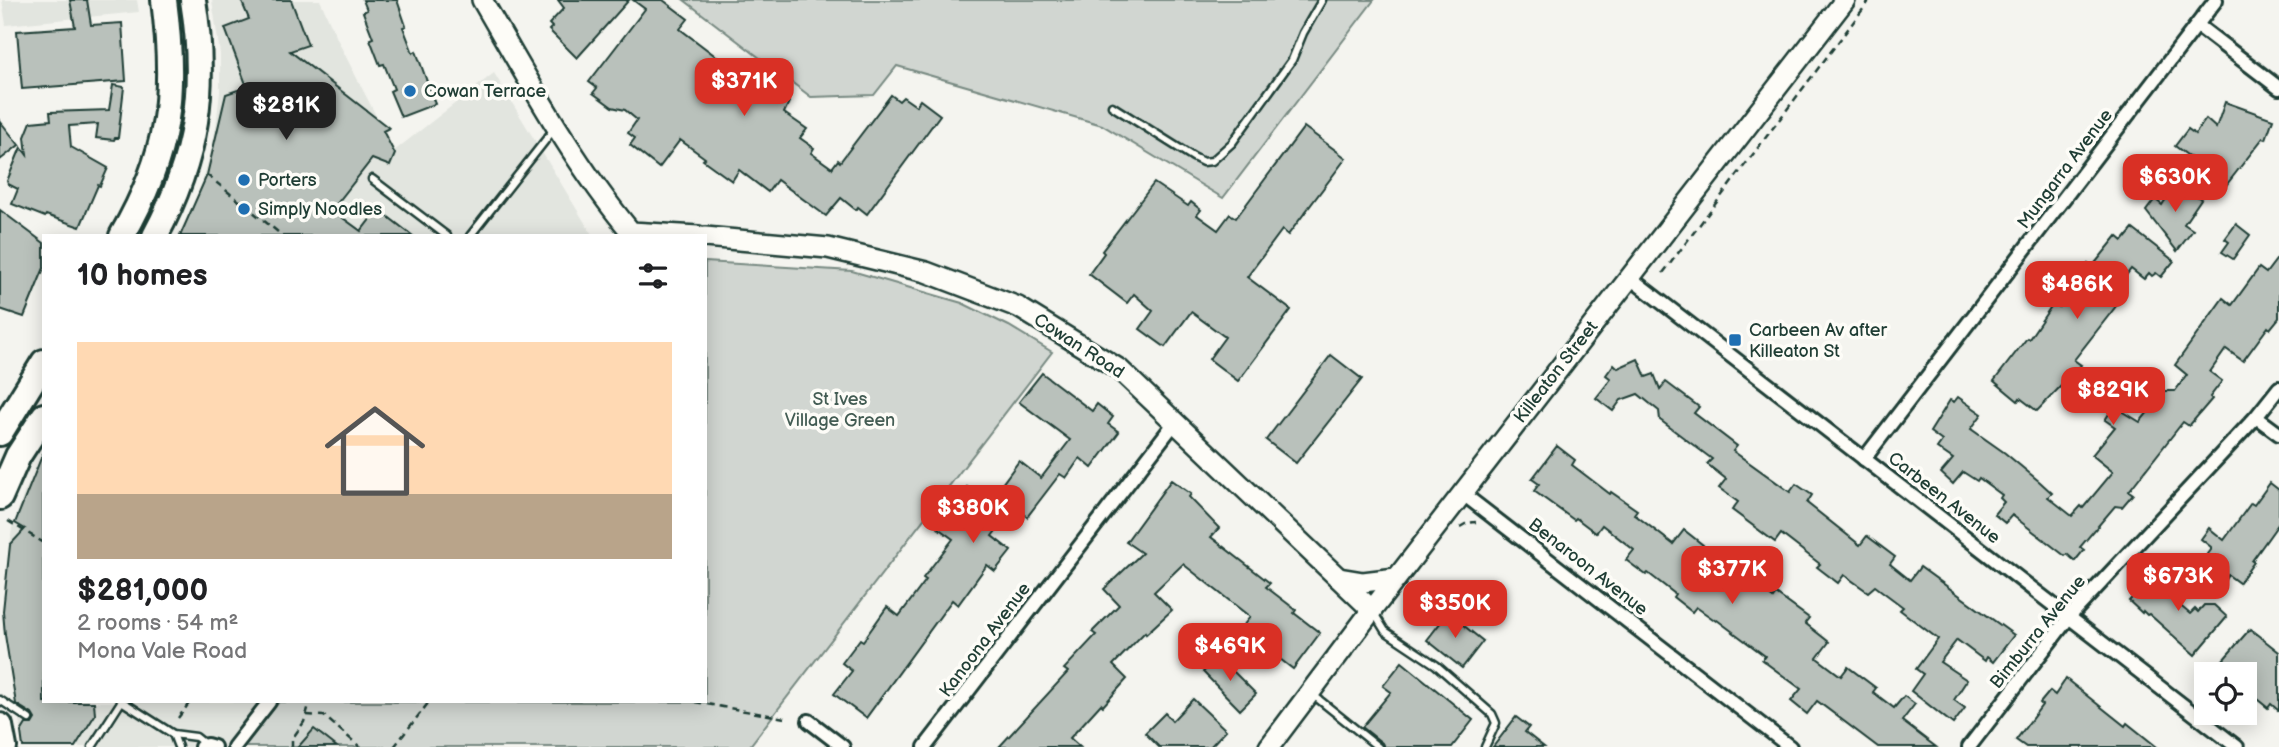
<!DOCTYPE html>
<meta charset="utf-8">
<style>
:root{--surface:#fff;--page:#f2f2f2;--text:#202124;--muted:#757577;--accent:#d93025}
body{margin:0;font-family:"Balsamiq Sans",sans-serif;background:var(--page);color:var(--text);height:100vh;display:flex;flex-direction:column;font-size:26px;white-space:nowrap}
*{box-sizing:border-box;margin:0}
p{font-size:23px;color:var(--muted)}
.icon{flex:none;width:38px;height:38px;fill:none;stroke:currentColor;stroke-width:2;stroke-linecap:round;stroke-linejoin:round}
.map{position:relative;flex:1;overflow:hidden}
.panel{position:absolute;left:42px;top:234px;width:665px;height:469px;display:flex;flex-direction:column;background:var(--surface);border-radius:0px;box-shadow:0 4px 18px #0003}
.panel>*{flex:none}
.fabs{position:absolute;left:2194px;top:662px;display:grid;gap:14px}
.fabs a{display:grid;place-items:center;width:63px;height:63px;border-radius:0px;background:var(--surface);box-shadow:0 4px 18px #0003;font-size:35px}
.price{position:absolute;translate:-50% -60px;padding:0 16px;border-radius:14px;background:var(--accent);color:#fff;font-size:23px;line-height:46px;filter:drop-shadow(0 2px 4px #0008)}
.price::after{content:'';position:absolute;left:50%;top:42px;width:21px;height:16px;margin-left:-10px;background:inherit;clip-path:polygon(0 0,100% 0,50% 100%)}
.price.current{background:#222;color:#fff}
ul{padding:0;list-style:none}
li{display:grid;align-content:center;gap:14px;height:371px;padding:0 35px}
li span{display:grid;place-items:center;height:217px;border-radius:0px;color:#555}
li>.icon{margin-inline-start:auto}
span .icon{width:126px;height:126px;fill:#fffc;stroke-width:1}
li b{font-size:30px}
h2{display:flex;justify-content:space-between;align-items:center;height:84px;padding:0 35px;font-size:30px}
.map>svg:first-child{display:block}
.built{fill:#e2e5df}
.green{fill:#d1d6d1;stroke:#788a82;stroke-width:2}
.building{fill:#b9c1bb;stroke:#1f3d34;stroke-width:2}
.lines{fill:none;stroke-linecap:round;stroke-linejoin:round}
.lane-casing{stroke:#1f3d34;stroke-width:11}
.street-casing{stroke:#1f3d34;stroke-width:18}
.secondary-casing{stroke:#1f3d34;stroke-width:24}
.highway-casing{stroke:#1f3d34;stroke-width:30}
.path{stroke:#1f3d34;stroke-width:2.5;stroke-dasharray:7 5;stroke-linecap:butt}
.lane{stroke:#fdfcf7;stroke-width:6}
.street{stroke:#fdfcf7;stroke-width:12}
.secondary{stroke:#fdfcf7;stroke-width:19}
.highway{stroke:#fdfcf7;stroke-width:24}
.poi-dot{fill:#1f6fb2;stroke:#fdfcf7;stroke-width:2.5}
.labels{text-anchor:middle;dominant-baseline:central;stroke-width:7;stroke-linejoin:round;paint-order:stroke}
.poi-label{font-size:18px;fill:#1f3d34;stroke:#fdfcf7;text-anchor:start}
.street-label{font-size:18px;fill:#1f3d34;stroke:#fdfcf7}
.park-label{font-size:18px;fill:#435c53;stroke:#fdfcf7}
</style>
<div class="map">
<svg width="2279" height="747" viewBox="0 0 2279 747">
<rect width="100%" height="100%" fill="#f4f4ef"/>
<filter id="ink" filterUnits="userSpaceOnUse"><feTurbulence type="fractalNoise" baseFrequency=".0143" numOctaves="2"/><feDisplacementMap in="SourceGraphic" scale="14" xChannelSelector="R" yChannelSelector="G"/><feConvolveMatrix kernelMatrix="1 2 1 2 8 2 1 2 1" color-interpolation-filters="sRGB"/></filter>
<g filter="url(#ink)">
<g class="built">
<polygon points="2,0 137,0 139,12 6,25"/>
<polygon points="212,0 320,0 340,45 394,151 494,73 593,236 178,236 194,205 201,186 212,148 216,126 220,92 220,54"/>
<polygon points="44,454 44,702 279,702 244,747 23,747 3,611 12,528 24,493"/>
</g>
<g class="green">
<polygon points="684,0 1374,0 1223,198 1102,125 897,66 874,95 811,97"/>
<polygon points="705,262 852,271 962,303 1009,326 1052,352 749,747 244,747 279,702 705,702"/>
</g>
<g class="building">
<polygon points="70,0 87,0 91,25 122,23 126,81 22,89 17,31 75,27"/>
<polygon points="241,0 291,0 308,45 290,51 389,128 383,131 395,154 390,166 372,159 332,210 361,231 378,209 413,236 180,236 207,175 226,94 247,87 225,28 249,19"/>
<polygon points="363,0 397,0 406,26 403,27 413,53 416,51 435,104 401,117 390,91 394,89 384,64 380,65 370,39 373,38 363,12 367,10"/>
<polygon points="558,0 629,0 577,58 549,30 552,27 549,24 564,8"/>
<polygon points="633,0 663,0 688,19 680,29 751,83 756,77 789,102 784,113 807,129 800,138 814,148 811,153 832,168 838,160 840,162 891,95 899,101 903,97 916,106 920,100 940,115 867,214 858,207 856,210 841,198 826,216 777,180 768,192 739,170 732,181 703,160 705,158 680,140 659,168 630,145 635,138 628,133 637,120 625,110 612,107 593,93 597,88 589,82 645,9"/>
<polygon points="113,85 124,87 118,138 115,138 114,140 96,138 98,124 69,126 71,147 108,168 100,186 98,185 80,227 46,215 45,217 12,204 18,189 8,184 7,181 21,147 27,155 25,137 31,122 51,120 50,112 109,110"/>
<polygon points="2225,102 2273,119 2266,139 2263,138 2224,188 2187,164 2191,158 2175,146 2188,129 2195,134 2206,119 2216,128"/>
<polygon points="0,121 19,145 0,160"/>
<polygon points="1304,127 1346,158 1288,235 1282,230 1247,277 1291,310 1238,381 1209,359 1225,337 1191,312 1165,347 1140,329 1153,311 1134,294 1127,303 1089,274 1104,253 1102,251 1154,183 1188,206 1191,202 1201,210 1197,215 1218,230 1230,214 1236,218"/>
<polygon points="2177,182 2201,199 2184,224 2193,230 2177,251 2146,211 2155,199 2162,205"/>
<polygon points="0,210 44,243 44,268 24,317 0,309"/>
<polygon points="2236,224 2250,235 2233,259 2222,252 2229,242 2225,239"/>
<polygon points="2133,229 2174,261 2161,277 2156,273 2152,276 2149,273 2144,279 2131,269 2116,289 2124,296 2074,360 2081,365 2064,387 2062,385 2037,411 2020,398 2018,401 1994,381 2027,338 2029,339 2054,302 2059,307 2067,294 2086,287 2077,280 2088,264 2092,267 2117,236 2123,241"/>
<polygon points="2279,256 2279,318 2270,329 2268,327 2243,361 2226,349 2210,372 2222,381 2210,397 2212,399 2189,426 2183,422 2129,491 2133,494 2122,507 2115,506 2080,547 2084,550 2075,561 2067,554 2065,556 2012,515 2005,523 1994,514 2004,502 2000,498 2002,495 1979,478 1977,481 1963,472 1953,484 1941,473 1953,459 1937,448 1942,441 1930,432 1950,400 1954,402 1958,397 1982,414 1971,429 2005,453 2040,482 2052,493 2048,497 2072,516 2081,506 2083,508 2113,472 2092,455 2115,427 2105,420 2114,406 2140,422 2158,400 2161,391 2175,391 2187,375 2175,365 2223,298 2232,305 2259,268 2266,273"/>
<polygon points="1331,355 1362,379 1296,463 1266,440"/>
<polygon points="1638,359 1646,377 1654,374 1660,389 1666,382 1699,407 1694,413 1737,446 1733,451 1790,492 1796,484 1812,495 1807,503 1860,545 1867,536 1895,557 1890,564 1910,580 1920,567 2014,635 1993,662 1987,657 1985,661 1957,640 1940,662 1967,680 1954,700 1965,708 1953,724 1911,691 1923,674 1916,669 1938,639 1900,610 1903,607 1875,586 1868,592 1844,575 1838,583 1817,567 1820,564 1781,534 1775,542 1732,510 1738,502 1719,488 1726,479 1707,464 1712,459 1660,420 1659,411 1638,394 1621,400 1613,411 1596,398 1611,379 1606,375 1614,364 1618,368"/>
<polygon points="1042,373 1092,411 1097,404 1113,417 1108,424 1119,432 1092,468 1080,458 1066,478 1060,474 1027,517 1015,507 992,536 1011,551 995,571 987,565 958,605 952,600 866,718 834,694 852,671 842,663 860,639 863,641 887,607 899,616 926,580 923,578 953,539 938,528 967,487 988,503 1019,461 1041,478 1070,440 1019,402"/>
<polygon points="1557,446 1575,460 1572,465 1610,494 1611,492 1637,510 1634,514 1673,544 1684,530 1703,545 1700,549 1732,573 1733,571 1751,585 1753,582 1773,598 1776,594 1809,618 1805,623 1829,642 1817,658 1841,676 1848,667 1876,688 1873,692 1894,708 1904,696 1915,704 1902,721 1936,747 1878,747 1817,701 1807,714 1791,701 1801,689 1762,660 1765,656 1717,620 1716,621 1696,607 1692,612 1673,597 1675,594 1648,573 1646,575 1626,560 1634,550 1602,525 1596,533 1576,518 1574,520 1534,491 1539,484 1532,479"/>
<polygon points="43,453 44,702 94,702 95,715 75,747 23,747 21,732 26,724 32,724 35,719 32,714 16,704 5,635 3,611 10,545 25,529 15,523"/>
<polygon points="1171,480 1191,494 1189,497 1219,528 1211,537 1270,583 1266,587 1296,610 1294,613 1320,633 1293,669 1267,649 1264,652 1238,632 1250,617 1183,564 1154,592 1172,610 1146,634 1145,632 1113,665 1127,679 1103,706 1101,704 1070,738 1080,747 999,747 1068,672 1064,669 1096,635 1092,632 1119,605 1104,589 1142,553 1126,542"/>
<polygon points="2270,483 2279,490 2279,523 2252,561 2254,562 2239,583 2228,575 2220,587 2196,570 2211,550 2211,547 2201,539 2209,528 2224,540 2251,503 2254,505"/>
<polygon points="2170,573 2183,584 2171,598 2190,614 2195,609 2198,612 2204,605 2214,605 2227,617 2195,655 2149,614 2147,615 2143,611 2142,613 2129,601 2151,577 2160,584"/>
<polygon points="1448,613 1483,641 1462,668 1427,640"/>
<polygon points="2250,629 2279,652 2279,711 2271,704 2268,708 2252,695 2253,693 2245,687 2245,674 2223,674 2216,668"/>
<polygon points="1219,657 1256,694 1240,710 1203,672"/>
<polygon points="1402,662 1473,720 1452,747 1384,747 1382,743 1362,727 1391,692 1383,686"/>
<polygon points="2066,679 2125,726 2127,723 2157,747 2026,747 2016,740 2042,705 2040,703 2050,691 2055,695"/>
<polygon points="1193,699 1226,730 1210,747 1159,747 1145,733 1165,713 1172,721"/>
<polygon points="1516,717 1529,727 1525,732 1544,747 1493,747"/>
<polygon points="314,729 337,747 298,747"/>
</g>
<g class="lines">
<g class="lane-casing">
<g id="lane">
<polyline points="1112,106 1193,157 1203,162 1212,161 1232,143 1292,60 1303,33 1322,0"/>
<polyline points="372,179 447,236"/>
<polyline points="470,236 555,128"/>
<polyline points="1374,613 1385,631 1436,665 1492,714 1496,723 1485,747"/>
<polyline points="1312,694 1378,747"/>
<polyline points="0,700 29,719"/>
<polyline points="123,702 173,734 196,737 206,745"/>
<polyline points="173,734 178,747"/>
<polyline points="92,747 121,702"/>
</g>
</g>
<g class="street-casing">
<g id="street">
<polyline points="2197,25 2279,88"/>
<polyline points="1629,277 2237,747"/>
<polyline points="2256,417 2279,434"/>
<polyline points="1864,459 2216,0"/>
<polyline points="1462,493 1790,747"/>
<polyline points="809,721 843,747"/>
<polyline points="201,747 207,745 214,747"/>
<polyline points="234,747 269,702"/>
<polyline points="925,747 1176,421"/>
<polyline points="1969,747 2069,617 2256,417 2279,388"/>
</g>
</g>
<g class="secondary-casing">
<g id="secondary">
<path d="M 482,0 C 528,79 572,161 631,232 L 698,236"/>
<polyline points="705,237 828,248 926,272 1018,307 1119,369 1372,610"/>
<polyline points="1339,578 1363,582 1396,578"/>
<polyline points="1269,747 1372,610 1845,0"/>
</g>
</g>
<g class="highway-casing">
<g id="highway">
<path d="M 122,236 C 170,153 176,94 164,0"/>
<path d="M 155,236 C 197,158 207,87 193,0"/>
<polyline points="0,433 44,362"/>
<polyline points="0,497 18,456 44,416"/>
<polyline points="0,726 4,747"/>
</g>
</g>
<g class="path">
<polyline points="207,175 283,236"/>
<polyline points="1663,273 1870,0"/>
<polyline points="8,521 44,543"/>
<polyline points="1460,527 1467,523 1476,522"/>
<polyline points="695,702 785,718"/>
<polyline points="307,715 324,716 360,747"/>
<polyline points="178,718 190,702"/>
<polyline points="292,747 292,739 304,722 310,702"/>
<polyline points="394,747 429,702"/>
</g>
<use href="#lane" class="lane"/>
<use href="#street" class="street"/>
<use href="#secondary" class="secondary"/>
<use href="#highway" class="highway"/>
</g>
</g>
<g class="poi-dot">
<circle cx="410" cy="91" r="7"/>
<circle cx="244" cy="180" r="7"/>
<circle cx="244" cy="209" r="7"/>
<rect x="1728" y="333" width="14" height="14" rx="3.5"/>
</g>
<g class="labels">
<g class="poi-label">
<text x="424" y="91">Cowan Terrace</text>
<text x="258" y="180">Porters</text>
<text x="258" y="209">Simply Noodles</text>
<text x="1749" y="330">Carbeen Av after<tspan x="1749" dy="21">Killeaton St</tspan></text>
</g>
<g class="street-label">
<text transform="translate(2065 169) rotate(-53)">Mungarra Avenue</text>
<text transform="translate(1079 346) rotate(33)">Cowan Road</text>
<text transform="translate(1556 372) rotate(-52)">Killeaton Street</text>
<text transform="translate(1944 498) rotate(38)">Carbeen Avenue</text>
<text transform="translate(1588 567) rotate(38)">Benaroon Avenue</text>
<text transform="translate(2038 632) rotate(-51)">Bimburra Avenue</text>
<text transform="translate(985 640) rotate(-53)">Kanoona Avenue</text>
</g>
<g class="park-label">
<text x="840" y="399">St Ives<tspan x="840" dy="21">Village Green</tspan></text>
</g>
</g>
</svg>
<div class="fabs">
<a><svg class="icon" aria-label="locate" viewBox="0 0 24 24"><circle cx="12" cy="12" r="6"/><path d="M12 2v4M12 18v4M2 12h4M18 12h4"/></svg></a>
</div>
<b class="price" style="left:744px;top:118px">$371K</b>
<b class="price current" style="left:286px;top:142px">$281K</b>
<b class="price" style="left:2175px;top:214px">$630K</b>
<b class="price" style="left:2077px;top:321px">$486K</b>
<b class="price" style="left:2113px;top:427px">$829K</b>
<b class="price" style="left:973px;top:545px">$380K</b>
<b class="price" style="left:1732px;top:606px">$377K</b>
<b class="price" style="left:2178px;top:613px">$673K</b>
<b class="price" style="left:1455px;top:640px">$350K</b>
<b class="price" style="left:1230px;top:683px">$469K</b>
<section class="panel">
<h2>10 homes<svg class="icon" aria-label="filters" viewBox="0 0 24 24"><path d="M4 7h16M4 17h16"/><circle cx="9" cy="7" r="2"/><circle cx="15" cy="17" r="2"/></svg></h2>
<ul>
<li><span style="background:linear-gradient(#ffd9b3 70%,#b9a48a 0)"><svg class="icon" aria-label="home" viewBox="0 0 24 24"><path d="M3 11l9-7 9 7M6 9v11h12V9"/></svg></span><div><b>$281,000</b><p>2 rooms · 54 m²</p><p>Mona Vale Road</p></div></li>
</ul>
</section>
</div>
